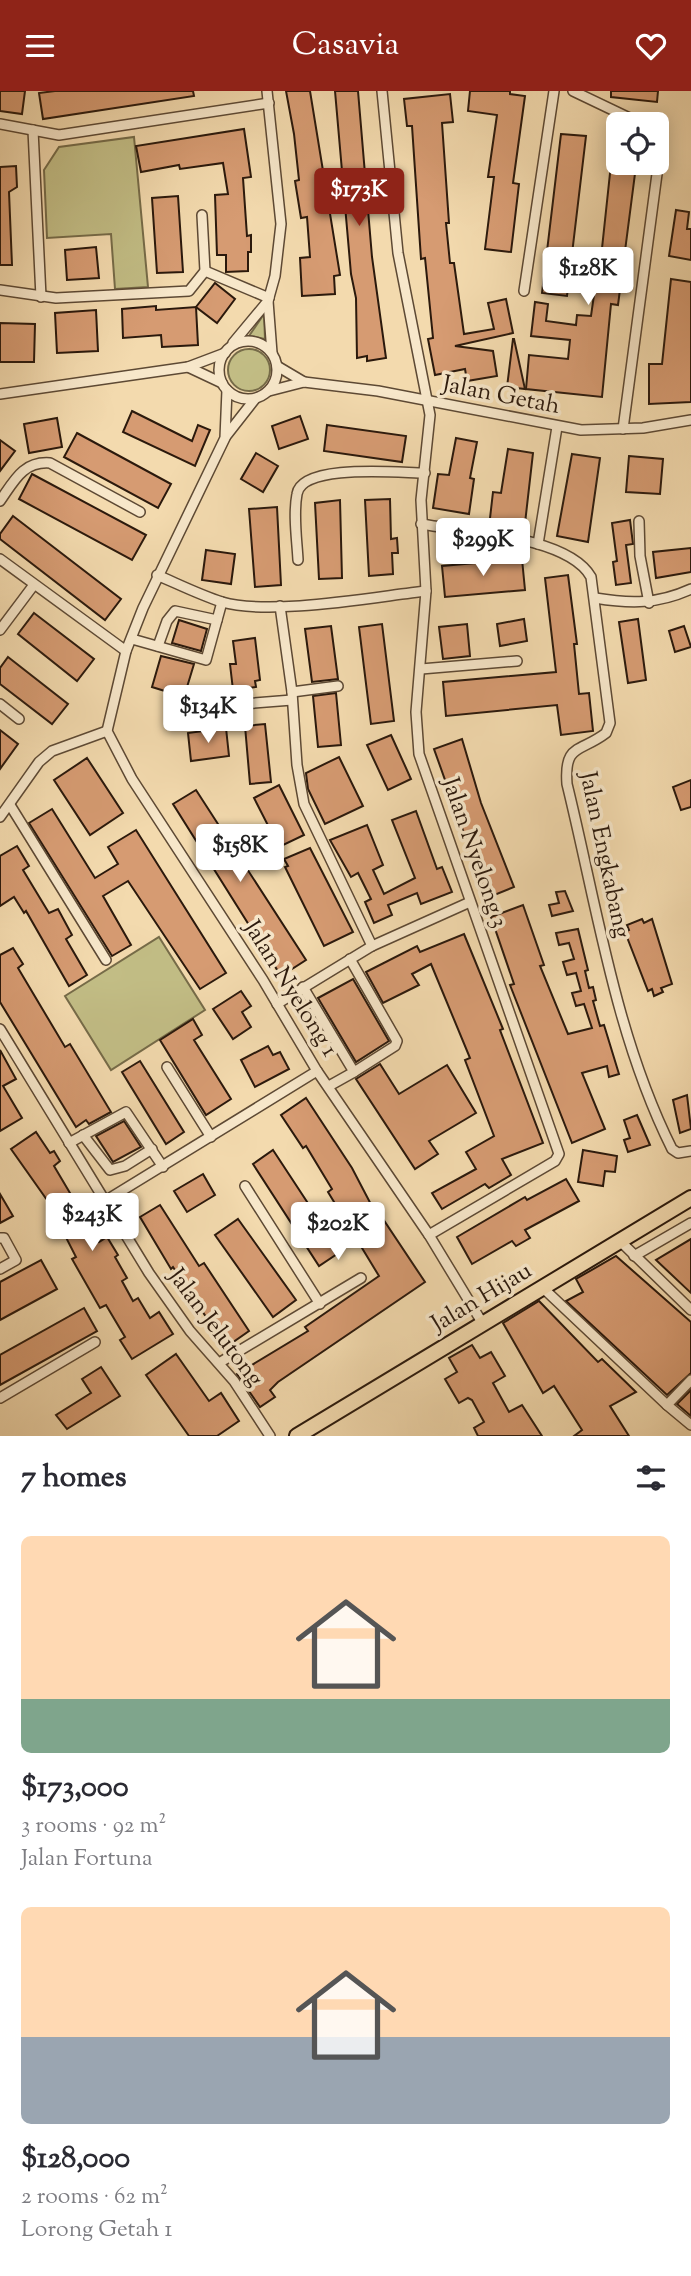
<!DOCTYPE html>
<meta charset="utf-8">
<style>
:root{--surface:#fff;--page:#f7f7f7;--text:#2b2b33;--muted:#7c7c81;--accent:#8f2418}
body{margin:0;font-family:"Sorts Mill Goudy",serif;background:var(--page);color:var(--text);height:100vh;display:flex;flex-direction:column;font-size:26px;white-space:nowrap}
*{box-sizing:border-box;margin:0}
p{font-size:23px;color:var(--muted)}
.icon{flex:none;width:38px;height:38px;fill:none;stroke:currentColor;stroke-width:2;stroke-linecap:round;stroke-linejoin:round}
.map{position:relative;height:1345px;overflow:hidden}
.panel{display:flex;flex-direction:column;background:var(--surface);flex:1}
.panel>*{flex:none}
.tools{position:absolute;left:606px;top:21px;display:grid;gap:14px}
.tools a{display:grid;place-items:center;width:63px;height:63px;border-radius:10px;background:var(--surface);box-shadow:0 4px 18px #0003;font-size:35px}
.price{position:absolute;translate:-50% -60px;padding:0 16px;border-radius:7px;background:#fff;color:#222;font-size:23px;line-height:46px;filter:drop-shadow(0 2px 4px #0008)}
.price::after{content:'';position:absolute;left:50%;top:42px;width:21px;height:16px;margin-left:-10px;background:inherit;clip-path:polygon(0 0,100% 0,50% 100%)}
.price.current{background:var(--accent);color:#fff}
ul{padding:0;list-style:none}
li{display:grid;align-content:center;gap:14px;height:371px;padding:0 21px}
li span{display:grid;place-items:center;height:217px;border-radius:10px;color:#555}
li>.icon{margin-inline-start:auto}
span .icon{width:126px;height:126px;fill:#fffc;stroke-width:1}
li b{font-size:30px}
h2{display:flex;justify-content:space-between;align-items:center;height:84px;padding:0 21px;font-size:30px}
header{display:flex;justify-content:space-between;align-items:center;height:91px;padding:0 21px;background:var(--accent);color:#fff;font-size:32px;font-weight:600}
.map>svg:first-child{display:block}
.green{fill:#c2bd85;stroke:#766b48;stroke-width:2}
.building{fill:#d69b72;stroke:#2b190c;stroke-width:2}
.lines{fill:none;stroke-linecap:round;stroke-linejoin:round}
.minor-casing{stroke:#5d4934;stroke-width:12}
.primary-casing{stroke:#2b190c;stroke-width:18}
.minor{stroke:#f7e7ca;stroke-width:9}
.primary{stroke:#f3daae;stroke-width:14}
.labels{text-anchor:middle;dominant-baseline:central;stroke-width:7;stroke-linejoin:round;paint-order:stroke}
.street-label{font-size:24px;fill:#2b190c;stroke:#f7e7ca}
</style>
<header><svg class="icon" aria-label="menu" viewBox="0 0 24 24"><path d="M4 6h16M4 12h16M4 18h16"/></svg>Casavia<svg class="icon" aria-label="heart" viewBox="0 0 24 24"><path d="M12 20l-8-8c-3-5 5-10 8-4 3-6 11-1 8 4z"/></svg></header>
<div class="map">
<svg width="691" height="1345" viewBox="0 0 691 1345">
<rect width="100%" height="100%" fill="#f3daae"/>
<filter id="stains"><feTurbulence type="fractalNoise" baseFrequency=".00286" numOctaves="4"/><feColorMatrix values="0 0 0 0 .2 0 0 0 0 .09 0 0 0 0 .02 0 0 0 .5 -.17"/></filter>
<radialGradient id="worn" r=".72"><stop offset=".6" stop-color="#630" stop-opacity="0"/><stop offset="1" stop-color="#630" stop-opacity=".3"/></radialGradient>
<g class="green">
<polygon points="134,46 148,196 115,198 111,143 47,147 44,79 59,56"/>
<polygon points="264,223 265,248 249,245"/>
<circle cx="249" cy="279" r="21"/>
<polygon points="159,846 205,919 111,979 65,905"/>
</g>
<g class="building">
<polygon points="0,0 25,0 22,23 0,20"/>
<polygon points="55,0 193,0 194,5 43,28 39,2"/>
<polygon points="286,0 310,0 340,184 334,185 335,203 302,205 300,167 310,166 307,126 301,127 295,90 299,89 294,43"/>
<polygon points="335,0 358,0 372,166 386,267 367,270 367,265 357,267 356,207 351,183"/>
<polygon points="470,0 510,0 510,3 525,5 513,92 519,93 511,161 485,158 494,86 488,86 497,24 468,20"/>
<polygon points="611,0 658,0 657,11 611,6"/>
<polygon points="450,3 453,31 442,32 449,132 446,132 450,172 454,172 464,243 494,238 488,212 506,208 513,242 455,255 493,260 497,285 467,290 465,278 435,284 428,248 433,247 425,167 421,168 412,35 407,35 404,8"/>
<polygon points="244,38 251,86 243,87 247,145 251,144 251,161 248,161 248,180 226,181 226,164 217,164 215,104 228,103 223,72 180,78 179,74 141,81 136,55"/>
<polygon points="561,43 586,45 567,205 542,202"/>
<polygon points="611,73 636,75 618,214 611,213 602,306 526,298 529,264 568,268 570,249 531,245 535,211 548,213 546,230 576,234 577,224 591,225 598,176 600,176"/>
<polygon points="16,75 17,96 9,101 12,174 0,174 0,76"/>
<polygon points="178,105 183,181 157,182 152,107"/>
<polygon points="676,119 689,121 687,138 691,138 691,169 669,165"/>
<polygon points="96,156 99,187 67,189 65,159"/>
<polygon points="671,188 691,191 691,311 649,313 649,273 662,273"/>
<polygon points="215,192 235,208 217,232 196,216"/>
<polygon points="156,215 156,219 196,216 198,254 162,256 161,244 123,247 122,218"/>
<polygon points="96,219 98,260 57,262 55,222"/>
<polygon points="0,232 35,233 34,271 0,271"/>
<polygon points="513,248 514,248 525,298 507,296"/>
<polygon points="132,320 192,350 198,334 210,339 195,375 123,341"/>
<polygon points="300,325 308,348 279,358 272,335"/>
<polygon points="57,327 62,356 29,362 24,333"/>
<polygon points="327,334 406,345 402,371 324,360"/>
<polygon points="77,342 171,393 158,417 64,366"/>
<polygon points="456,347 477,351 470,387 474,388 469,423 433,417 438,383 449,384"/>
<polygon points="0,349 15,360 0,380"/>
<polygon points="508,358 533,362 524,441 489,436 493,401 501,402"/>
<polygon points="256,362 278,375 263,401 241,388"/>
<polygon points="572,363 600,367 588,451 557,445"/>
<polygon points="629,365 663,368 660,403 626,401"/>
<polygon points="32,383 146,444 132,469 19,408"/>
<polygon points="390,408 391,448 397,447 398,462 392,462 393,483 369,485 365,409"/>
<polygon points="340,409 342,487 319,488 315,412"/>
<polygon points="277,416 281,494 255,496 249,418"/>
<polygon points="13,425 121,508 105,529 0,448 0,443"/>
<polygon points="630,429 633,453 626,454 631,492 616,494 613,471 617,470 612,432"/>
<polygon points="691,457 691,481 656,487 653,461"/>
<polygon points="206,459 235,463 231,493 202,489"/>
<polygon points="522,468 525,499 445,506 442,475"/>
<polygon points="568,484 577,553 574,553 579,603 589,602 593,640 561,644 557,614 446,625 443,591 556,581 545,487"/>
<polygon points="34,522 94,568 77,590 18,543"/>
<polygon points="524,528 527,550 500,555 497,533"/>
<polygon points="638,528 646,589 628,592 619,531"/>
<polygon points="179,529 207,538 201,560 172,552"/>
<polygon points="382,533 394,630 371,633 359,536"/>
<polygon points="467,533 470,565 443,568 439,536"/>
<polygon points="331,535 338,588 312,591 305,538"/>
<polygon points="684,535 691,556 675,561 669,540"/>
<polygon points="255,547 260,589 255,590 256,596 233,599 230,573 236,573 233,550"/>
<polygon points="161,565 194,573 184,606 152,596"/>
<polygon points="8,566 68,613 52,633 0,593 0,577"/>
<polygon points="336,602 341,654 318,656 313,605"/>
<polygon points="265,633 271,691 250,693 245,635"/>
<polygon points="226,637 229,665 191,670 188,642"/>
<polygon points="0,639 18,653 0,678"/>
<polygon points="391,644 411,688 388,699 367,654"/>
<polygon points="462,648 481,712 514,796 487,807 434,658"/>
<polygon points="339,666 363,715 325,733 308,698 306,682"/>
<polygon points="87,667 123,722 90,744 54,689"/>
<polygon points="691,689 691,716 681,719 673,696"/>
<polygon points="279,694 304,744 279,756 254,707"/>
<polygon points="196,699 306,869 281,885 173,713"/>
<polygon points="52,718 95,787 118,773 108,756 136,739 226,882 200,898 128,790 103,805 131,854 112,865 29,732"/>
<polygon points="416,720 437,778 442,776 452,801 421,813 417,802 388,814 392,824 374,832 365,811 371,808 358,782 351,786 330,749 367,734 383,774 373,779 384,803 415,787 392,729"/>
<polygon points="17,755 29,775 23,779 49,822 58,818 72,844 66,848 87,884 69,895 26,820 24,822 14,806 0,815 0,765"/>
<polygon points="310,757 353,841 324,855 285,776 288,775 284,768"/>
<polygon points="565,800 573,820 552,825 549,814 559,812 556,801"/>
<polygon points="523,814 544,874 540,875 568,943 592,937 584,913 576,915 572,902 581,900 576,882 567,884 563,871 574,868 569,852 559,854 556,842 578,838 588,879 585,880 589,897 593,896 596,909 593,910 600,935 604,934 619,983 609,986 607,975 582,982 605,1038 572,1052 510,894 514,893 491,826"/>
<polygon points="642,828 644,832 652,828 672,893 661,897 663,901 654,905 652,898 648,900 625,841 629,839 627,834"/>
<polygon points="464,843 503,938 500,939 543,1052 502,1068 511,1084 489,1097 485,1093 442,1118 432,1102 476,1078 466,1061 494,1045 465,969 470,967 431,873 412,883 419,894 383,912 366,881 417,855 420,861"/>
<polygon points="13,857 23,873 18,877 65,956 70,953 111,1021 89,1033 86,1029 76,1036 0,911 0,864"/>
<polygon points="353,888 389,950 356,971 318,907"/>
<polygon points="241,900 251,915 242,921 251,936 233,948 213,918"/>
<polygon points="193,928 202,944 194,949 231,1008 206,1024 160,949"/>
<polygon points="268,955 273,964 280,961 289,978 255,996 241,969"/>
<polygon points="0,959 16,988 3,995 22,1027 0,1040"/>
<polygon points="140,970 184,1041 166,1053 122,981"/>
<polygon points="380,973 399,1003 447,974 476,1022 429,1050 438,1063 415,1078 356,988"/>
<polygon points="687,1004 691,1038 680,1042 673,1009"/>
<polygon points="306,1007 352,1077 376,1123 379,1122 425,1191 278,1291 270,1299 275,1306 260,1316 237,1283 308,1240 305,1236 379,1185 328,1101 332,1098 306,1055 303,1057 281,1024"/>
<polygon points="637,1024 650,1054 628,1061 624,1049 630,1047 624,1029"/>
<polygon points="124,1030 141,1056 113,1071 96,1045"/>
<polygon points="36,1041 50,1062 54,1060 60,1070 54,1075 99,1151 107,1146 118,1164 115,1166 127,1187 122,1190 133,1210 138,1207 150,1227 159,1221 173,1243 132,1268 120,1249 125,1246 106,1214 100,1217 72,1168 76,1166 47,1109 11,1058"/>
<polygon points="273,1059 340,1161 319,1175 253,1073"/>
<polygon points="583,1059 617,1065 615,1081 605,1080 603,1095 578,1091"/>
<polygon points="203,1083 215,1104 187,1121 174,1100"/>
<polygon points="566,1088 579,1110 525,1139 530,1147 516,1155 512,1150 472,1173 457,1146 525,1106 527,1109"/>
<polygon points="0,1103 13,1125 0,1132"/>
<polygon points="160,1114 199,1175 204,1172 249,1240 226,1256 173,1176 171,1178 140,1126"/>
<polygon points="238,1128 296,1209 273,1226 215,1144"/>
<polygon points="691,1148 691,1202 656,1169"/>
<polygon points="616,1165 691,1231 691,1282 667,1304 566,1210 583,1201 576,1188"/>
<polygon points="41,1169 57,1198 0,1229 0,1191"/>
<polygon points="539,1210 598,1271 602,1268 636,1301 610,1315 629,1345 574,1345 582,1339 554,1295 543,1302 503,1232"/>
<polygon points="84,1217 97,1240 0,1294 0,1264"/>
<polygon points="472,1254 480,1267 491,1261 505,1285 493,1292 509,1321 522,1314 542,1345 478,1345 474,1337 484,1331 472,1309 468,1307 459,1312 445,1288 457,1281 449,1267"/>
<polygon points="176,1263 209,1310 221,1302 239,1330 217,1345 189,1345 146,1284"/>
<polygon points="101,1276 120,1305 67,1338 56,1324 91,1302 82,1288"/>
<polygon points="691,1299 691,1325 677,1313"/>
</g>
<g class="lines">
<g class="minor-casing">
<g id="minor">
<polyline points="267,0 281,133 275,185 268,210 272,262"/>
<polyline points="382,0 398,162 430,324 421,409 426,500 416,621 419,663 559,1063 555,1070 429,1144"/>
<polyline points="573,0 642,33"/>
<polyline points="0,33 59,44 269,12"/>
<polyline points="33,39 41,206"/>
<polyline points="205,180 269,207"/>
<polyline points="0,199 56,207 189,200 205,180 202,124"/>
<polyline points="524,200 554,0"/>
<circle cx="248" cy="279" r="29"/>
<polyline points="233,252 268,210"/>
<polyline points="277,275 304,291"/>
<polyline points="188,276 222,292"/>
<polyline points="227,299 225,347 143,517 126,560 107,640 132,688 263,889 317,980 429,1144 483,1233"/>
<polyline points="269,300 304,291 378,300 581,339 643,337 691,329"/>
<polyline points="0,303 188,276 225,262"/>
<polyline points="623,338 659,68 656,44"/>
<polyline points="226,345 255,308"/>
<path d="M 0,410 C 14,390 23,370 50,372 L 140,421"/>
<polyline points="639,430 640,465 649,512"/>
<path d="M 421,433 C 466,441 568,445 591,486 L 610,632 L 606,642 C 580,662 564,652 567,693 C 597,815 615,944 672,1058 L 678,1062 L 691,1060"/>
<polyline points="538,453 557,336"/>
<polyline points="0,468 126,560"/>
<path d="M 298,469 C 297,449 293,424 297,403 C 302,372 400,382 425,382"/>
<path d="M 157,484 C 178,493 200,504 222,511 C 271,525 373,506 426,500"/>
<path d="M 595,507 C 631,513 658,513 691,498"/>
<polyline points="280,515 292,601 297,674 304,713 372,855"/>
<polyline points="0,539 33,495"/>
<polyline points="132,548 206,569 222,511"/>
<polyline points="158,555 167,530 175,520 217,529"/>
<polyline points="421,578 517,570"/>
<polyline points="292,601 338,595"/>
<polyline points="0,613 19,628"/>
<polyline points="193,617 292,609"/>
<polyline points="10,714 106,869"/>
<polyline points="0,726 39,671 52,660 107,640"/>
<polyline points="303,896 354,981 395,955 397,950 350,868"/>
<polyline points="277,913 372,855 470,811"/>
<polyline points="0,938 149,1182 190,1240 234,1290 270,1345"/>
<polyline points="167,976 211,1046"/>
<polyline points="329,995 354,981"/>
<polyline points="83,1044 110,1079 125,1075 152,1058"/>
<polyline points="69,1052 126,1021 163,1076"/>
<polyline points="245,1095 320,1213"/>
<polyline points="105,1110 317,980"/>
<polyline points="0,1147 4,1147 16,1169 0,1178"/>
<polyline points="620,1150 691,1219"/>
<polyline points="634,1165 691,1132"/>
<polyline points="543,1197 667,1314 691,1289"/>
<polyline points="219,1272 361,1187"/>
<polyline points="0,1307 95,1251"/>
<polyline points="667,1314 691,1334"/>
</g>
</g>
<g class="primary-casing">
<polyline id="primary" points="297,1345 691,1107"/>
</g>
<use href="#minor" class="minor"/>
<use href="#primary" class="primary"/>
</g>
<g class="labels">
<g class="street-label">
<text transform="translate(501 305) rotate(11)">Jalan Getah</text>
<text transform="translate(474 762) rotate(71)">Jalan Nyelong 3</text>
<text transform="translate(604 764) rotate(78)">Jalan Engkabang</text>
<text transform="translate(290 898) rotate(58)">Jalan Nyelong 1</text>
<text transform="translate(482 1207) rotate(-31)">Jalan Hijau</text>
<text transform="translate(215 1237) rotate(53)">Jalan Jelutong</text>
</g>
</g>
<rect width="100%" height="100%" filter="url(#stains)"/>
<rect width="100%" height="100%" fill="url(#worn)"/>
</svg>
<div class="tools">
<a><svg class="icon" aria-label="locate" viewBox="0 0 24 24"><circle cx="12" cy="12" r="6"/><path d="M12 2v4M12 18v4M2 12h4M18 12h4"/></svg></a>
</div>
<b class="price current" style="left:359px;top:137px">$173K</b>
<b class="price" style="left:588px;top:216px">$128K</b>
<b class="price" style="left:483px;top:487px">$299K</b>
<b class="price" style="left:208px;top:654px">$134K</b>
<b class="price" style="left:240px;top:793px">$158K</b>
<b class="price" style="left:92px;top:1162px">$243K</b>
<b class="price" style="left:338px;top:1171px">$202K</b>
</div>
<section class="panel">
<h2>7 homes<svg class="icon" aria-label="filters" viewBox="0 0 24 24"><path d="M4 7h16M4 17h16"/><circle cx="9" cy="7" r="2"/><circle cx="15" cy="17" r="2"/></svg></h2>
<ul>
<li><span style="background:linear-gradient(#ffd9b3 75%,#7fa58c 0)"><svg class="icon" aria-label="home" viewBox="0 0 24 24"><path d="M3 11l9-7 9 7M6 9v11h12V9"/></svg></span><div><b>$173,000</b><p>3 rooms · 92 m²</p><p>Jalan Fortuna</p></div></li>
<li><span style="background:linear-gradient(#ffd9b3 60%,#9aa5b1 0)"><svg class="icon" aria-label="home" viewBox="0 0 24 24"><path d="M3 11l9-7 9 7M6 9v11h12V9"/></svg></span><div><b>$128,000</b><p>2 rooms · 62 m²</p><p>Lorong Getah 1</p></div></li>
</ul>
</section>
